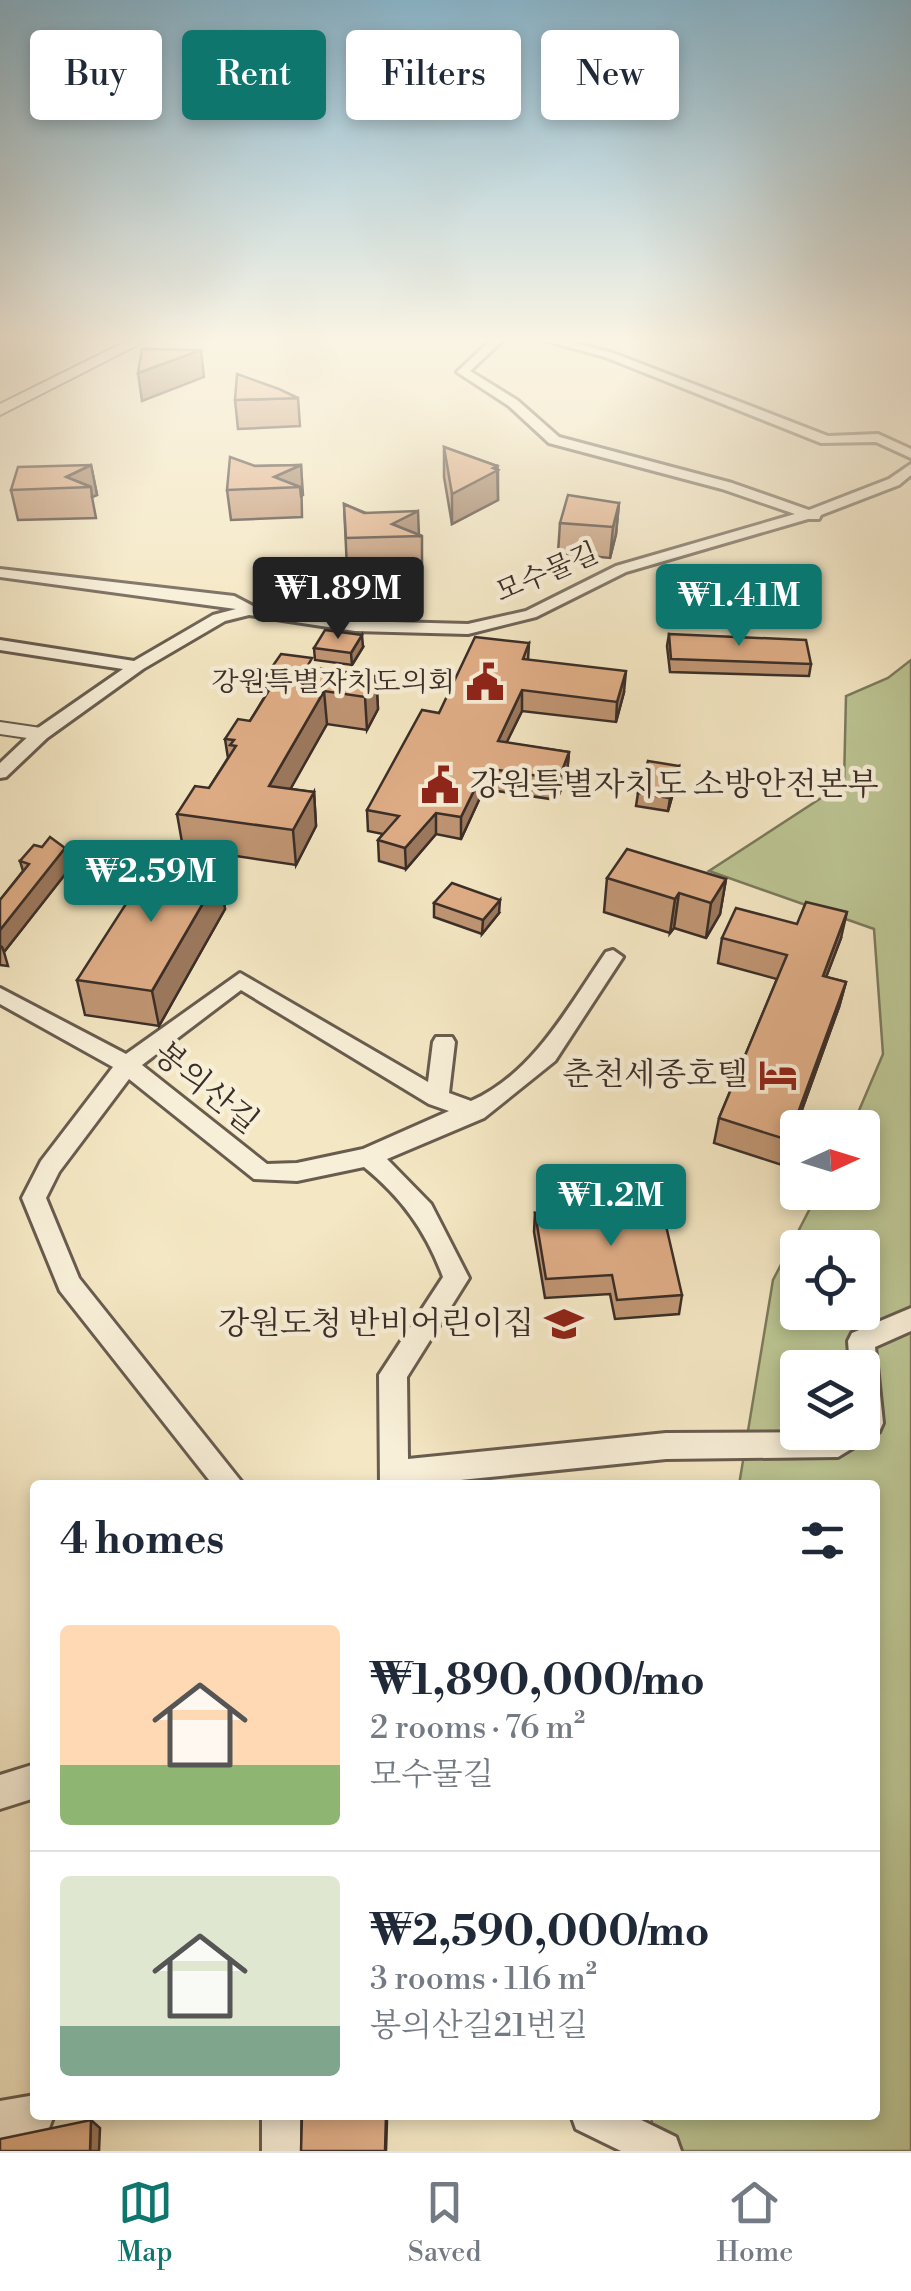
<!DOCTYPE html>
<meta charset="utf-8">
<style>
:root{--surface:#fff;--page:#f2f2f3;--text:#1f2937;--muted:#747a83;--line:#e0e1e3;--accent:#0f766e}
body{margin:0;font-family:"Libre Bodoni","Noto Serif KR",serif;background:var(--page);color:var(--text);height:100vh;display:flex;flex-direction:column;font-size:38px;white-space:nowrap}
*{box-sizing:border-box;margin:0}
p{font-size:32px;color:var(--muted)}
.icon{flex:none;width:55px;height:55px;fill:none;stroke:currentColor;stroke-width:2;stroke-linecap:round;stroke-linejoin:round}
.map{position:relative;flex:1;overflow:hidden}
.drawer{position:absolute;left:30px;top:1480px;width:850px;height:640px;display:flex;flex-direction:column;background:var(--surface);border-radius:10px;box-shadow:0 5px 15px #0003}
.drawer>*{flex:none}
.guide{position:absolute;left:30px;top:30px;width:852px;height:90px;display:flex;gap:20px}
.needle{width:65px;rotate:86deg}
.fabs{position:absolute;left:780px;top:1110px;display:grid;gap:20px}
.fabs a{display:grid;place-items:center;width:100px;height:100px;border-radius:10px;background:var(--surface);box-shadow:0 5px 15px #0003;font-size:50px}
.price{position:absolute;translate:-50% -85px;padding:0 22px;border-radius:10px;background:var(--accent);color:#fff;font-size:32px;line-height:65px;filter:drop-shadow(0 2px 5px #0008)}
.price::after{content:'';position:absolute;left:50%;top:60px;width:30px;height:22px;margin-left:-15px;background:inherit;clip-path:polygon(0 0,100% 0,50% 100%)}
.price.selected{background:#222;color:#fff}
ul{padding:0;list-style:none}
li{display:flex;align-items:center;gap:30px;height:250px;padding:0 30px}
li+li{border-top:2px solid var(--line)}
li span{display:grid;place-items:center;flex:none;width:280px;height:200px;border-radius:10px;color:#555}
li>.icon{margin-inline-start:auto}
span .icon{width:120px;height:120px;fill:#fffc;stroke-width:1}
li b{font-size:42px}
h2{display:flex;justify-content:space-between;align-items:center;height:120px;padding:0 30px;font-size:42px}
.pill{padding:0 35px;border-radius:10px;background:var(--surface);box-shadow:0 5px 15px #0003;font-size:35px;line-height:90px}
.pill.selected{background:var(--accent);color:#fff}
.tabs{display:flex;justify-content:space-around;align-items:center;height:140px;border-top:2px solid var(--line);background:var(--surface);font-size:28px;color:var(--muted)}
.tabs a{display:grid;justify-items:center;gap:5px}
.tabs .selected{color:var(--accent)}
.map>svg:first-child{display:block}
.green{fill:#bcc593;stroke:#7b7a5e;stroke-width:2.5;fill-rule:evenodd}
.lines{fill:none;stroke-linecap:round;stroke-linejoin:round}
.minor-casing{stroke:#685c4f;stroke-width:6}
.tertiary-casing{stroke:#685c4f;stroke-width:4}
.minor{fill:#f8efd8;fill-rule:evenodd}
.tertiary{fill:#f8efd8;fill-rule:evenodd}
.wall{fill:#c09573;stroke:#3a2e28;stroke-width:2.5}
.shaded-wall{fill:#9c795e;stroke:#3a2e28;stroke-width:2.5}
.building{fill:#dfad86;stroke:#3a2e28;stroke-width:2.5}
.labels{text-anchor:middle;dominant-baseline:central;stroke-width:9;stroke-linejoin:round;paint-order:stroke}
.far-street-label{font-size:28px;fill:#3a2e28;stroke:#f8efd8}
.far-poi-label{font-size:28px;fill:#3a2e28;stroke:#f8efd8;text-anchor:end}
.poi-label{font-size:32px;fill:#3a2e28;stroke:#f8efd8;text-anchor:end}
.street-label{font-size:32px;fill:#3a2e28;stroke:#f8efd8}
</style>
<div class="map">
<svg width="911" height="2151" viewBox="0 0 911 2151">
<rect width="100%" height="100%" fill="#f4e7c3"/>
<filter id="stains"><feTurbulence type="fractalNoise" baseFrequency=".002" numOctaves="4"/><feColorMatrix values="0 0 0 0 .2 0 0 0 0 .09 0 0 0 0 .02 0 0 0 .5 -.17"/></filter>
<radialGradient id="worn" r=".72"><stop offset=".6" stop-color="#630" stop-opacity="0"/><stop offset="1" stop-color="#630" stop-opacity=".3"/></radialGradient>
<path class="green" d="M 911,660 L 911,2151 L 655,2151 L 651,2115 L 875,2115 L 875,1485 L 739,1485 L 773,1280 L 818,1193 L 862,1192 L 862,1128 L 852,1127 L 883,1054 L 874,929 L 709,871 L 844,783 L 846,696 L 888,678 ZM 798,1248 L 862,1248 L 862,1312 L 798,1312 ZM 798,1368 L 862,1368 L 862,1432 L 798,1432 Z"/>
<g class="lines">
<g class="minor-casing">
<g id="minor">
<polygon points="491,340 503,340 470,371 517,400 559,437 732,483 809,510 889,479 911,464 911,475 899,485 821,515 819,519 808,519 626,572 536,617 468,634 355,631 249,615 225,621 143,669 47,738 6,777 0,778 0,763 35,730 123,669 0,650 0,640 134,661 213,615 236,609 0,577 0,569 234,596 253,606 355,621 468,624 526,611 616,566 795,514 722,489 549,443 509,406 457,372"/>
<polygon points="543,340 562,340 613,353 828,436 878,434 911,449 911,458 876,442 821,443 605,357"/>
<path d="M 613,950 L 623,957 L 555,1061 L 484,1118 L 387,1159 L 431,1204 L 469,1278 L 407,1377 L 408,1459 L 666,1433 L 862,1432 L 862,1368 L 850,1368 L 848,1341 L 852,1333 L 911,1308 L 911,1331 L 875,1347 L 883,1423 L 879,1432 L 838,1457 L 666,1459 L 411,1485 L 380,1485 L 379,1375 L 443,1277 C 426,1231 402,1198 364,1167 L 297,1181 L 254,1179 L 129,1079 L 59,1172 L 46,1198 L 79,1278 L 244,1485 L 213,1485 L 60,1291 L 22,1198 L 41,1161 L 113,1067 L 0,1004 L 0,988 L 126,1054 L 240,973 L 428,1082 L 433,1042 L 436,1037 L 452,1037 L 455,1042 L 449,1093 L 471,1101 C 533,1074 569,1006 606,952 ZM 241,990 L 429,1104 L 449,1111 L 363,1149 L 297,1163 L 267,1164 L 142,1065 Z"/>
<polygon points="35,1764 35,1798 0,1809 0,1775"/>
<polygon points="35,2095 35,2115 54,2115 49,2128 0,2139 0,2101"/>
<rect x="262" y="2115" width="38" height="36"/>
<polygon points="571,2115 631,2115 676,2137 681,2151 621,2151 576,2129"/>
</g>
</g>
<g class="tertiary-casing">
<g id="tertiary">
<polygon points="129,340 147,340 0,415 0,404"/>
<polygon points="0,722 41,728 52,734 41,740 0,734"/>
</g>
</g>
<use href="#minor" class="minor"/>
<use href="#tertiary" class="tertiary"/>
</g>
<g class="wall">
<polygon points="298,398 300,426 238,429 235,400"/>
<polygon points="444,447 497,466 498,470 498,500 452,524 444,477"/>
<polygon points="91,465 97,495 92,497 96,518 18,520 11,490"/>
<polygon points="301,465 302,517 231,520 227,490 255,466"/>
<polygon points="619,503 616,534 610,558 558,553 560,523"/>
<polygon points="344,504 422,536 422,567 347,569"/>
<polygon points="669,634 811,664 809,676 670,672 667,646"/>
<polygon points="529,643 528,660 624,692 616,722 522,711 506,743 569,752 567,773 557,800 484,789 461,839 436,834 406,869 379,861 378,840 383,834 368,831 367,810 439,713"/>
<polygon points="363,647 352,665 315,660 314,648"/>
<polygon points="313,668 376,676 378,709 367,730 327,724 290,789 314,792 316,826 296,865 183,848 177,814 209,788 228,758 225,739 250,721 267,693 265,677"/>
<polygon points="679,766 677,779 668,811 636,806 638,793"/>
<polygon points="20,861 70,868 4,952 8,966 0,965 0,900 23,871"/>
<polygon points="201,861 203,871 220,874 225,909 159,1026 85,1015 77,980"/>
<polygon points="607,878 726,879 720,914 706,938 674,928 670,933 604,912"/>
<polygon points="434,903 499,913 482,934 434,917"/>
<polygon points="722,938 841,938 826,977 846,982 839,1007 782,1165 714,1143 719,1118 777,979 718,963"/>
<polygon points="535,1213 682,1295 679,1314 615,1319 610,1294 545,1298 534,1232"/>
</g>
<g class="shaded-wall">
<polygon points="201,350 204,377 142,401 138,373"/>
<polygon points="91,465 97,495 92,497 91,487 66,477"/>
<polygon points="301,465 303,495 301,496 300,487 274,477"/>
<polygon points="497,466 498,500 452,524 452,494"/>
<polygon points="619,503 616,534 610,558 613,527"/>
<polygon points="418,511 419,536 392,524"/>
<polygon points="362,635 363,647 352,665 351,653"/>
<polygon points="626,671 624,692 616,722 617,702"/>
<polygon points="376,676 378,709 367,730 365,697"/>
<polygon points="522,690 522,711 497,762 498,741"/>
<polygon points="324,691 327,724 273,820 269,786"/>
<polygon points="569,752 567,773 557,800 559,779"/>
<polygon points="679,766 677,779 668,811 670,798"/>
<polygon points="485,768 484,789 461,839 461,817"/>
<polygon points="314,792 316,826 296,865 293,830"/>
<polygon points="436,813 436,834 406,869 405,848"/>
<polygon points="65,848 70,868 4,952 2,947 0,946 0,930"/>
<polygon points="220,874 225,909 159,1026 152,991"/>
<polygon points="726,879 720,914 706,938 711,903"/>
<polygon points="679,893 674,928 670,933 675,899"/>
<polygon points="500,900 499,913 482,934 483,920"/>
<polygon points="847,912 841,938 817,1001 823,976"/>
<polygon points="846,982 839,1007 782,1165 788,1140"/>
<polygon points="386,2115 387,2121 386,2151 385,2151"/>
<polygon points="91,2120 100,2128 99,2151 90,2151"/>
</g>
<g class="building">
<polygon points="142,349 201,350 138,373"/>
<polygon points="237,374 279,389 298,398 235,400"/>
<polygon points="444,447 497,466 493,468 498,470 452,494"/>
<polygon points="230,457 255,466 301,465 274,477 300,487 227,490"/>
<polygon points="91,465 66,477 91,487 11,490 18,467"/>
<polygon points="568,495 619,503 613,527 560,523"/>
<polygon points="344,504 364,513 418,511 392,524 422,536 346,538"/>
<polygon points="325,630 362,635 351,653 314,648"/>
<polygon points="669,634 806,640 811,664 671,659"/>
<polygon points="475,637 529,643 523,659 626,671 617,702 522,690 498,741 569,752 559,779 485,768 461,817 436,813 405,848 378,840 399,816 367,810 422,710 439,713"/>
<polygon points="281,654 312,658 307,667 376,676 365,697 324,691 269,786 314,792 293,830 177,814 195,786 209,788 236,746 230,745 234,740 225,739 238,719 250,721 276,679 265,677"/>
<polygon points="648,761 679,766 670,798 638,793"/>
<polygon points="50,837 65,848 0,930 0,900 29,864 20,861 34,845 42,847"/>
<polygon points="627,849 726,879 711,903 679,893 675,899 607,878"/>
<polygon points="158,854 201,861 195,870 220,874 152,991 77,980"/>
<polygon points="452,883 500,900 483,920 434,903"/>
<polygon points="806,902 847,912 823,976 846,982 788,1140 719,1118 787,955 722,938 736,908 797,924"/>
<polygon points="661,1204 682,1295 617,1300 612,1275 546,1279 535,1213"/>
<polygon points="302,2115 386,2115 385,2151 301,2151"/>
<polygon points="91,2120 90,2151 0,2151 0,2139"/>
</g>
<linearGradient id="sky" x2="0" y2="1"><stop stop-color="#8ab9d1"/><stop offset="0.53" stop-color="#faf4e4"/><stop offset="1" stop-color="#faf4e4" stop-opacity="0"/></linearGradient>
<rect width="911" height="641" fill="url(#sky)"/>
<defs>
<g id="civic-bare" transform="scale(3)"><path d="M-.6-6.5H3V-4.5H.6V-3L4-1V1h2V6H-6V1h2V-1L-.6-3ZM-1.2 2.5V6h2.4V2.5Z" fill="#8f2418" stroke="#f8efd8" stroke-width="2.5" paint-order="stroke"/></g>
<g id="hotel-bare" transform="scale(3)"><path d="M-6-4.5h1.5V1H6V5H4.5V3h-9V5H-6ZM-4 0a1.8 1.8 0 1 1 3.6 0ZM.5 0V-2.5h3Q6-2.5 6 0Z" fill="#8f2418" stroke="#f8efd8" stroke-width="2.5" paint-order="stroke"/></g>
<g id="school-bare" transform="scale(3)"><path d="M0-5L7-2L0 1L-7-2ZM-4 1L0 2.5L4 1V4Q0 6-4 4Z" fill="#8f2418" stroke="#f8efd8" stroke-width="2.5" paint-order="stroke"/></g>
</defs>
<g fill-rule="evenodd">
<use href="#civic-bare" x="485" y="682"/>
<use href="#civic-bare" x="440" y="785"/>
<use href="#hotel-bare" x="778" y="1075"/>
<use href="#school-bare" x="564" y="1324"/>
</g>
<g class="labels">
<g class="far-street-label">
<text transform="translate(547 573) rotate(-23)">모수물길</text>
</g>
<g class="far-poi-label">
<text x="455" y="682">강원특별자치도의회</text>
</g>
<g class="poi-label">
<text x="470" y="785" text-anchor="start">강원특별자치도 소방안전본부</text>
<text x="748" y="1075">춘천세종호텔</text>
<text x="534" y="1324">강원도청 반비어린이집</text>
</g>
<g class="street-label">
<text transform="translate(206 1088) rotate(39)">봉의산길</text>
</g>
</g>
<rect width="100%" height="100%" filter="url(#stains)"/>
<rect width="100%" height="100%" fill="url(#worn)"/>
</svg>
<div class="fabs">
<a><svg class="needle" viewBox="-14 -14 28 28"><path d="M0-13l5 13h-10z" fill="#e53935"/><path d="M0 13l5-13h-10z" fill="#747a83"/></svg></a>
<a><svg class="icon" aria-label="locate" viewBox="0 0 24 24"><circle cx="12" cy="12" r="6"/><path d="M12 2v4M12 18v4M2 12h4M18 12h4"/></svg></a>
<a><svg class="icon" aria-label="layers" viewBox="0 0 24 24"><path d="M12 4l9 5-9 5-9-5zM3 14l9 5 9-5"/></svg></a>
</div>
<b class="price selected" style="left:338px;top:642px">₩1.89M</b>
<b class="price" style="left:739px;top:649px">₩1.41M</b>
<b class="price" style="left:151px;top:925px">₩2.59M</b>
<b class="price" style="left:611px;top:1249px">₩1.2M</b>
<div class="guide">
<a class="pill">Buy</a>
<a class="pill selected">Rent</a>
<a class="pill">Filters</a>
<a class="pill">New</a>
</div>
<section class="drawer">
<h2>4 homes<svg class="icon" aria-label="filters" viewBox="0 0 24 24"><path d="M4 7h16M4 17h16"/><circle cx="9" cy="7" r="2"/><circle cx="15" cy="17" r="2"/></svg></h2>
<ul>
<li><span style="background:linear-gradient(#ffd9b3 70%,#8fb573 0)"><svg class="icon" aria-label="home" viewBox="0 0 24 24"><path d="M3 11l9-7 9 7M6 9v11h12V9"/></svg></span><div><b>₩1,890,000/mo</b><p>2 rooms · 76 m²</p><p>모수물길</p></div></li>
<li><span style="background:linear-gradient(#dfe7d0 75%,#7fa58c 0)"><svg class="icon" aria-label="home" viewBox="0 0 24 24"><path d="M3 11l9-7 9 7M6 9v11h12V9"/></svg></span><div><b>₩2,590,000/mo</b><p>3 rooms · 116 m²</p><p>봉의산길21번길</p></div></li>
</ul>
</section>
</div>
<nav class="tabs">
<a class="selected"><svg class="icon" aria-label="map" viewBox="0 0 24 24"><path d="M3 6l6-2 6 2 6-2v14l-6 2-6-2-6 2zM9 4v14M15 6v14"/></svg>Map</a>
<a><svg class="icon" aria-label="saved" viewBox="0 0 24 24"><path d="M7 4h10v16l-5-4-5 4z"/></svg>Saved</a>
<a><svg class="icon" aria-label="home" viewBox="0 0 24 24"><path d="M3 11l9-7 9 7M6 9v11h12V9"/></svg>Home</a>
</nav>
